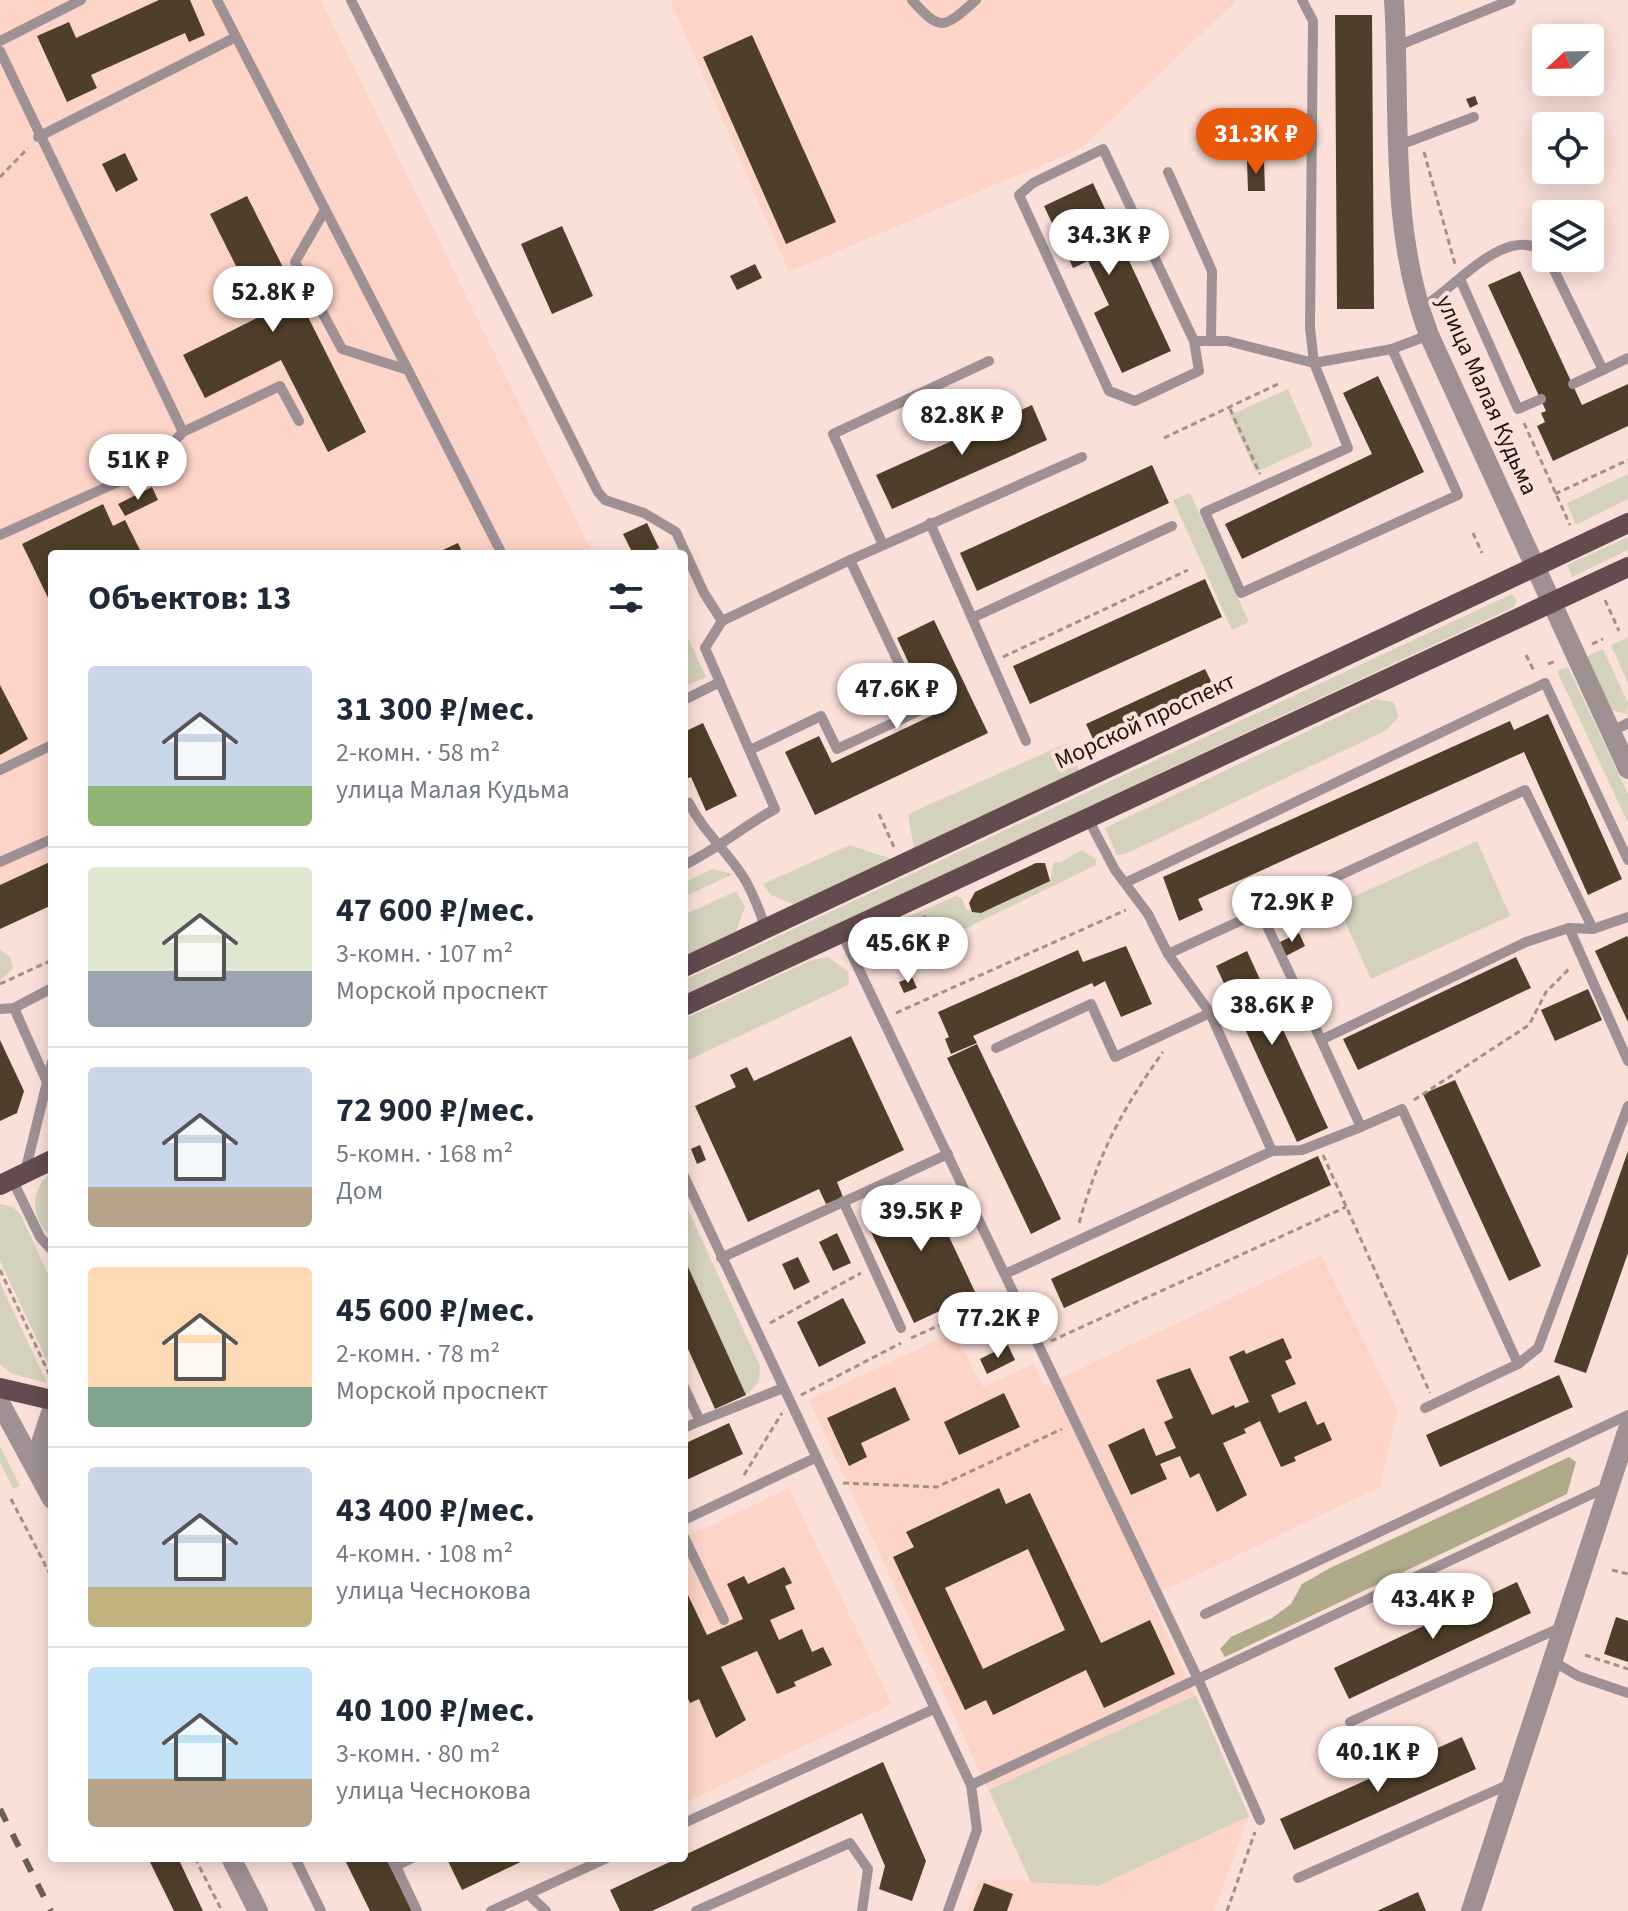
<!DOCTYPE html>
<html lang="ru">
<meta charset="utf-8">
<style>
:root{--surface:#fff;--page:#f6f6f7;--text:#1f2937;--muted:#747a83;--line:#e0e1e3;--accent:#ea580c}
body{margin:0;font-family:"Source Sans 3",sans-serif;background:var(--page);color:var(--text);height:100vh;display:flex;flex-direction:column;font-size:30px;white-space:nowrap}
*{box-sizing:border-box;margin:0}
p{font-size:26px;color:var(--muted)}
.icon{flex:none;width:44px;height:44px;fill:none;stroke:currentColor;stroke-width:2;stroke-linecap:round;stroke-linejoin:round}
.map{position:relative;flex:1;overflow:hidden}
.panel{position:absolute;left:48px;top:550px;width:640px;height:1312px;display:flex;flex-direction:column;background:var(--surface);border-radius:8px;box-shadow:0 4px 20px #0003}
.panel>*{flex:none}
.needle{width:52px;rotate:248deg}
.controls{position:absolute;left:1532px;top:24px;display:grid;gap:16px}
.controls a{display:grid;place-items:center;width:72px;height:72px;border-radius:8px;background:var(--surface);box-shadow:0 4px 20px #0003;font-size:40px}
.price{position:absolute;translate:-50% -68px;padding:0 18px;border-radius:28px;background:#fff;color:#222;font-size:26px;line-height:52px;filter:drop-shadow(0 2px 4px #0008)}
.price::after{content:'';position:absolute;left:50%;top:48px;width:24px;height:18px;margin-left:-12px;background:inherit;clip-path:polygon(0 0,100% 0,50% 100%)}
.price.current{background:var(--accent);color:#fff}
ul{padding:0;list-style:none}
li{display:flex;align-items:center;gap:24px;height:200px;padding:0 40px}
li+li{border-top:2px solid var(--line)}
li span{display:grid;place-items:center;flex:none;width:224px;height:160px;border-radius:8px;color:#555}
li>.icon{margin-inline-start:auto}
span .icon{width:96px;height:96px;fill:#fffc;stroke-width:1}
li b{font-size:34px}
h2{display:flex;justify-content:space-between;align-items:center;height:96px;padding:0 40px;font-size:34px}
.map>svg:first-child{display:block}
.built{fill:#fdd4c8}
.green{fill:#d4d2bc}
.forest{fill:#afab88}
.building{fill:#4f3e2b;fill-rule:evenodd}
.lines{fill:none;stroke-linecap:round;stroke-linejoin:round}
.path{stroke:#a4908a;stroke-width:3;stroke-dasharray:6 4;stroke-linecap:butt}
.lane{stroke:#9f9193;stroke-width:10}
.street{stroke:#9f9193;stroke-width:20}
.primary{stroke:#634b50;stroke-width:20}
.rail{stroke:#6c5c56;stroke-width:6;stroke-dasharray:14 14;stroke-linecap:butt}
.labels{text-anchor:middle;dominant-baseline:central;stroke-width:8;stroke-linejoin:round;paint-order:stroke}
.street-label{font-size:24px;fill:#1e1410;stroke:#fae0d8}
</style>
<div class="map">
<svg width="1628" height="1911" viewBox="0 0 1628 1911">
<rect width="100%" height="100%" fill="#fae0d8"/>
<g class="built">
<polygon points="0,0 321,0 593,554 52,554 52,861 0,885"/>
<polygon points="670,0 1234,0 1235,2 1082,148 789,272"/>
<polygon points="1321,1255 1398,1410 1380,1487 1150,1597 1249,1816 1214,1911 967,1911 979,1879 1030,1881 809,1400 954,1332 983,1387 1033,1364 1044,1386"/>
<polygon points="789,1488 892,1704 684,1803 684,1538"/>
</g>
<g class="green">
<polygon points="1288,389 1313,446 1256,472 1230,415"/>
<polygon points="1628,474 1628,499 1576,525 1567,503"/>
<polygon points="1190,493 1249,622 1232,630 1173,500"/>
<polygon points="1628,537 1628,550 1572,577 1567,565"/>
<polygon points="1512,594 1517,600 1514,607 684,996 684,980"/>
<polygon points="684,629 706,677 684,687"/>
<polygon points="1628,637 1628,683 1611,645"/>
<polygon points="1603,649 1628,703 1627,714 1611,710 1584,658"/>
<polygon points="1568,667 1628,794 1628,823 1557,671"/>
<polygon points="1375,699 1393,702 1399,716 1387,730 1128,853 1117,855 1105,828"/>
<polygon points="1067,743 1081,774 914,849 908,814"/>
<polygon points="1477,841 1510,916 1371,979 1337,904"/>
<polygon points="850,845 891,859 795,905 771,895 763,884"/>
<path d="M 1082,850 L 1096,860 L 1096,865 L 946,938 L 939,923 L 923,930 L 929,947 C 907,957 882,976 862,955 L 860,948 L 868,934 L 956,896 L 962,898 L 966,909 L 981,913 L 1050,881 L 1054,862 L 1061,862 Z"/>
<polygon points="712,869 733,874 684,897 684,883"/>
<polygon points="736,891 745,907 736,931 684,956 684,915"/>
<polygon points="0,950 10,957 13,968 0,981"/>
<polygon points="828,957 848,972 849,984 844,987 684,1062 684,1019 812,960"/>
<path d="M 52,1172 L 52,1237 C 30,1220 29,1188 52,1172 Z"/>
<polygon points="684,1201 760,1366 759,1382 746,1395 684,1258"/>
<polygon points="0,1204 13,1207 21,1215 52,1283 52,1371 0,1261"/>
<polygon points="0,1283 47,1383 13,1374 0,1365"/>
<polygon points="0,1446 20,1486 13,1489 0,1462"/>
<polygon points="1196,1695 1249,1816 1098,1886 1031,1882 989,1790"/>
</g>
<polygon class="forest" points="1569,1457 1576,1462 1567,1494 1225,1657 1220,1649 1231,1637 1272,1618 1291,1604 1302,1584 1330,1568"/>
<g class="building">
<polygon points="159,0 190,0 205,35 189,42 185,33 91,75 97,88 67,102 37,36 69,22 76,38"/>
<polygon points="1335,15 1372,15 1374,309 1337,309"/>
<polygon points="752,35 836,222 786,244 703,57"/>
<polygon points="1475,96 1478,104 1470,108 1466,99"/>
<polygon points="125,153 138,180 116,192 102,164"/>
<polygon points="1247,161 1264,161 1265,191 1248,191"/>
<polygon points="1093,183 1171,351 1122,373 1094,313 1109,305 1088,261 1073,268 1044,206"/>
<polygon points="247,196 366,432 328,452 281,360 205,398 183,355 261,316 210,214"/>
<polygon points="562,226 593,296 552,314 521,244"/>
<polygon points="755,264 762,278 737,290 730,276"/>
<polygon points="1520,271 1582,405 1628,384 1628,426 1553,461 1537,426 1545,422 1541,413 1546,411 1488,285"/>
<polygon points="1378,376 1424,472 1242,559 1225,524 1372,454 1343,393"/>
<polygon points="1032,405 1047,440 892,509 876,475"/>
<polygon points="1152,465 1169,503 977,591 960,553"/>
<polygon points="152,487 158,500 125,516 118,504"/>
<polygon points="103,504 113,526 125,520 142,554 52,554 52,606 22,544"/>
<polygon points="647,523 659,548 647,554 633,554 623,534"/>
<polygon points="458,543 463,554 434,554"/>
<polygon points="1205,579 1222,617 1030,704 1013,666"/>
<polygon points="934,620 988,733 815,815 785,752 819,736 832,763 933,715 897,638"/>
<polygon points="1205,669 1212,683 1093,739 1086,724"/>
<polygon points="0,685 28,739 0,755"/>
<polygon points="1548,714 1622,879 1588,895 1524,752 1198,899 1203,910 1179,921 1163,877 1510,721 1514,730"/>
<polygon points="703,723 737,796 706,811 691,777 684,780 684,732"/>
<polygon points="52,861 52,905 0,929 0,885"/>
<polygon points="1036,863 1045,863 1050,881 981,913 972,912 969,903 975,892"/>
<polygon points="1299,933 1305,946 1286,956 1280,942"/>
<polygon points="1627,936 1628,938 1628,1022 1595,951"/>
<polygon points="1126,946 1152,1004 1121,1017 1105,981 1094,987 1092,983 973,1036 977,1043 951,1054 945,1039 949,1037 938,1012 1078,950 1083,962"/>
<polygon points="1247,951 1328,1128 1297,1142 1216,966"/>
<polygon points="1516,957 1531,988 1358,1070 1343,1039"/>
<polygon points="912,977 917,988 904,993 899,982"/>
<polygon points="1588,989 1602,1020 1555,1041 1541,1010"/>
<polygon points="851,1036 904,1150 837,1182 843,1197 826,1204 819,1189 748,1222 695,1106 736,1087 730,1075 747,1067 754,1081"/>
<polygon points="0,1040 24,1091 17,1113 0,1121"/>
<polygon points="977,1044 1061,1219 1031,1234 947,1058"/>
<polygon points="1455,1080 1541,1266 1509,1281 1423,1094"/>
<polygon points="700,1145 706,1160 697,1164 691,1149"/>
<polygon points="1628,1151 1628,1253 1586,1373 1554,1362"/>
<polygon points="1318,1156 1331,1185 1064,1308 1051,1279"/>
<polygon points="928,1186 935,1201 944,1197 955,1220 944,1226 976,1294 914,1323 864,1217"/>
<polygon points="837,1233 851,1263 833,1271 819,1242"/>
<polygon points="798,1257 810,1282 794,1290 782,1264"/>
<polygon points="684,1258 746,1395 715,1409 684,1340"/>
<polygon points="843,1298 866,1343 819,1367 797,1322"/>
<polygon points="1283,1338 1292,1358 1285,1361 1296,1384 1271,1395 1279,1413 1306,1401 1317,1425 1324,1422 1332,1440 1294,1457 1296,1461 1281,1467 1260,1421 1244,1429 1246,1433 1223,1443 1247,1495 1217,1512 1199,1473 1190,1478 1180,1456 1160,1464 1167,1479 1131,1495 1108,1445 1144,1428 1156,1456 1176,1448 1164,1422 1173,1418 1156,1380 1190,1368 1212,1415 1234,1405 1235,1408 1249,1402 1229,1357 1244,1350 1246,1354"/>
<polygon points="1008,1345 1015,1360 987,1374 980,1359"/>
<polygon points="1559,1375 1573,1407 1440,1467 1426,1435"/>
<polygon points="895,1387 910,1420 861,1443 867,1457 849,1466 827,1418"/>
<polygon points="1004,1393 1020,1427 959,1455 944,1422"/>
<polygon points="729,1423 743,1454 684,1481 684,1444"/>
<path d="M 999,1488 L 1006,1504 L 1030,1493 L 1101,1643 L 1150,1620 L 1175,1674 L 1104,1708 L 1086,1670 L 993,1715 L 986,1700 L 965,1710 L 893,1557 L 914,1547 L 906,1532 ZM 1028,1549 L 1065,1630 L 983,1669 L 945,1588 Z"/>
<polygon points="784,1567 792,1583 785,1586 795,1609 770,1620 779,1640 802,1629 812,1652 823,1647 832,1665 794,1682 796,1686 777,1694 757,1651 721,1667 746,1720 716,1738 699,1699 690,1703 684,1690 684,1595 687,1593 707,1635 743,1619 727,1584 744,1576 748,1584"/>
<polygon points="1517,1582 1531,1613 1349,1699 1334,1668"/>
<polygon points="1616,1617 1628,1621 1628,1662 1604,1654"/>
<polygon points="1462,1737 1476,1769 1294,1850 1280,1819"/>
<polygon points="883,1762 926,1861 912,1901 879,1889 885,1866 862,1813 652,1911 620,1911 610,1890"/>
<polygon points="148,1858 178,1858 203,1911 174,1911"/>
<polygon points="344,1858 386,1858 412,1911 370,1911"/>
<polygon points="450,1858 529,1858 462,1890 447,1859"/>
<polygon points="984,1883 1013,1894 1007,1911 973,1911"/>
<polygon points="1418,1892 1426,1911 1377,1911"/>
</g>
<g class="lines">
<g class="path">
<polyline points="1424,152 1455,264"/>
<polyline points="0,177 28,148"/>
<polyline points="1230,409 1260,474"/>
<polyline points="1524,423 1570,525"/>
<polyline points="1164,438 1278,384"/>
<polyline points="1555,494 1628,460"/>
<polyline points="1473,533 1482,553"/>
<polyline points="1605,600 1619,631"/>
<polyline points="1592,644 1603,639"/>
<polyline points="1526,655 1534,671"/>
<polyline points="1003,657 1188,570"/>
<polyline points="1548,664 1556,661"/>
<polyline points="879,814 894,847"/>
<polyline points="908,969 925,915"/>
<polyline points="0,984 52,960"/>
<polyline points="896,1013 1126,910"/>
<polyline points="1414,1100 1529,1025 1546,992 1570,968"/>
<polyline points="1323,1155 1430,1393"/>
<path d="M 1079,1223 C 1099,1153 1121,1111 1163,1052"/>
<polyline points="0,1270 52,1380"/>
<polyline points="770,1323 861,1273"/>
<polyline points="911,1338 999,1299"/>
<polyline points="1051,1341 1346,1207"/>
<polyline points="801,1395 901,1343"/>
<polyline points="744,1475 782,1413"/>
<polyline points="843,1483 937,1487 1062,1429"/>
<polyline points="11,1499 52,1578"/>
<polyline points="1612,1570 1628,1574"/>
<polyline points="1585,1655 1628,1669"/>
<polyline points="195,1858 222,1911"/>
<polyline points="1227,1911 1255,1832"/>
</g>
<g class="lane">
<polyline points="217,0 408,370"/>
<polyline points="351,0 598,492 605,500 644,513 676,532 704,593 722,621 850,560 921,710 837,749 821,716 750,750"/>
<path d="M 912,0 C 941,33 944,28 976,0"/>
<polyline points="1302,0 1313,21 1310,328 1314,363 1348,448 1205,512 1241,593 1458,495 1392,349"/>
<polyline points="0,41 81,0"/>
<polyline points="1397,46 1511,0"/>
<polyline points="0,51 183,432 280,386 299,421"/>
<polyline points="38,137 236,37"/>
<polyline points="1397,146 1474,117"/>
<polyline points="1168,172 1212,271 1211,341"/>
<polyline points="325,210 295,262 342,349 408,370 502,554"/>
<polyline points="1548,258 1603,370 1628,358"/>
<polyline points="1460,279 1518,409 1541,399"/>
<path d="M 1419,309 C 1454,291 1505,221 1546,253"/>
<polyline points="1194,341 1199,371 1135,401 1109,391 1019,195 1033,183 1103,149 1194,341 1227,341 1314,363 1392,349 1429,335"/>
<polyline points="1573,384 1603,370"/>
<polyline points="930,523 972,618 1172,526"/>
<polyline points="0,535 149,468 183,432"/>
<polyline points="883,545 833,434 989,361"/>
<polyline points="850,560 1082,457"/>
<polyline points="972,618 1026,741"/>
<polyline points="684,700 720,682"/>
<polyline points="1611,732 1628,723"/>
<polyline points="0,770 52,745"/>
<path d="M 684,805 L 689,803 C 703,831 725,849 742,875 C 753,891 759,911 766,928"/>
<polyline points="0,862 52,839"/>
<path d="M 684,865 C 719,848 742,827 775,809 L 705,648 L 722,621"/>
<polyline points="1127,882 1545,683 1628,860"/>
<polyline points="1260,911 1321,1040 1526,942 1569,928 1593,929 1628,917"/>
<polyline points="1569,928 1628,1061"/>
<polyline points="842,934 1198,1679 1260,1820"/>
<polyline points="1168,954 1525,790 1593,929"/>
<polyline points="14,1008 46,1080"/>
<polyline points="0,1009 14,1008 52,988"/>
<polyline points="1321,1040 1361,1127 1402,1109 1518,1364 1425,1408"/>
<polyline points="996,1048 1091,1004 1115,1057 1210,1013"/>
<polyline points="1272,1151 1302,1150 1361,1127"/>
<polyline points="25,1172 52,1062"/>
<polyline points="684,1176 971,1785 977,1830 948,1911"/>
<polyline points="12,1179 40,1237 52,1250"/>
<polyline points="843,1201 901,1328"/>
<polyline points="721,1258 948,1154"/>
<polyline points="1005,1274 1272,1151 1210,1013 1168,954 1148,914 1115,870 1087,817"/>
<polyline points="1518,1364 1538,1348 1628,1106"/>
<polyline points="684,1387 700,1421 684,1428"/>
<polyline points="700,1421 783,1388"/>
<polyline points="684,1520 815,1458"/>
<polyline points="684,1537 724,1620"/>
<polyline points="1205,1614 1628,1415"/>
<polyline points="1551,1660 1578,1676 1628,1693"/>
<polyline points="1350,1722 1562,1627"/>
<polyline points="971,1785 1607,1487"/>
<polyline points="684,1823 934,1709"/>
<polyline points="295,1858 321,1911"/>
<polyline points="392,1858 417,1911"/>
<polyline points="396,1866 412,1858"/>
<polyline points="1298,1878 1512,1783"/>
<polyline points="528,1894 546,1911"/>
<polyline points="491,1911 607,1858"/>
<polyline points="696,1911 850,1843 868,1869 862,1911"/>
</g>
<g class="street">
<path d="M 1394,0 C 1401,113 1388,227 1429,335 L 1628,769"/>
<polyline points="0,1403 52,1499"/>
<polyline points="44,1475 42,1440 52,1410"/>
<polyline points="231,1858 258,1911"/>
<polyline points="1471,1911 1628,1429"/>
</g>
<g class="primary">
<polyline points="684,967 1628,523"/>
<polyline points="684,1006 1628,567"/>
<polyline points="0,1185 52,1160"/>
<polyline points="0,1388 52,1400"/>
</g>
<polyline class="rail" points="0,1809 51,1911"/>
</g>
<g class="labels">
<g class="street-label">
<text transform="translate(1487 395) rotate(66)">улица Малая Кудьма</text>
<text transform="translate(1145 721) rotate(-25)">Морской проспект</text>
</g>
</g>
</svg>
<div class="controls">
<a><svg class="needle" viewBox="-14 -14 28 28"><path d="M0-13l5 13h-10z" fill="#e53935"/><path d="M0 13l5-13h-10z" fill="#747a83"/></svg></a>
<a><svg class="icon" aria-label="locate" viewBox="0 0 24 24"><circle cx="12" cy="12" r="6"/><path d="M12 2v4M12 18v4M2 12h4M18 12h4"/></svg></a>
<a><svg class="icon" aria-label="layers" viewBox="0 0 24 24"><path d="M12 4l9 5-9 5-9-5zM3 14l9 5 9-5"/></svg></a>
</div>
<b class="price current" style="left:1256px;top:176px">31.3K ₽</b>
<b class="price" style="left:1109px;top:277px">34.3K ₽</b>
<b class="price" style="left:273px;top:334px">52.8K ₽</b>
<b class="price" style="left:962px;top:457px">82.8K ₽</b>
<b class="price" style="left:138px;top:502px">51K ₽</b>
<b class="price" style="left:897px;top:731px">47.6K ₽</b>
<b class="price" style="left:1292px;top:944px">72.9K ₽</b>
<b class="price" style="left:908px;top:985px">45.6K ₽</b>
<b class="price" style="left:1272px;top:1047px">38.6K ₽</b>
<b class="price" style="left:921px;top:1253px">39.5K ₽</b>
<b class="price" style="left:998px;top:1360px">77.2K ₽</b>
<b class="price" style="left:1433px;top:1641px">43.4K ₽</b>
<b class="price" style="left:1378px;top:1794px">40.1K ₽</b>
<section class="panel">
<h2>Объектов: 13<svg class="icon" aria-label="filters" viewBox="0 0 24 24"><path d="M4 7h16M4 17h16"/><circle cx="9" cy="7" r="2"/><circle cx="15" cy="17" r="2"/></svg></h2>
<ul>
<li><span style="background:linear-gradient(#c9d6e8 75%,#8fb573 0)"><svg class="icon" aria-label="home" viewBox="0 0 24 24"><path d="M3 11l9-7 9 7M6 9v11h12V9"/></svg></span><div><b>31 300 ₽/мес.</b><p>2-комн. · 58 m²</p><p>улица Малая Кудьма</p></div></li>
<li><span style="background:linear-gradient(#dfe7d0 65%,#9aa5b1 0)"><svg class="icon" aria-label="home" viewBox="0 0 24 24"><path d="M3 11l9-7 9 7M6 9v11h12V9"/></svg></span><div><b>47 600 ₽/мес.</b><p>3-комн. · 107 m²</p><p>Морской проспект</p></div></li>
<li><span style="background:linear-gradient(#c9d6e8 75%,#b9a48a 0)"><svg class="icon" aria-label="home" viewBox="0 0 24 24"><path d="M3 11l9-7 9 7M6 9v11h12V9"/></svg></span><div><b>72 900 ₽/мес.</b><p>5-комн. · 168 m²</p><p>Дом</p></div></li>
<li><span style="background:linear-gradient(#ffd9b3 75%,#7fa58c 0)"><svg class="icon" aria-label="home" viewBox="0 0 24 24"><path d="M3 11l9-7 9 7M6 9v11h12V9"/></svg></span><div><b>45 600 ₽/мес.</b><p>2-комн. · 78 m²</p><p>Морской проспект</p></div></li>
<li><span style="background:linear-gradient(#c9d6e8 75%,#c2b280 0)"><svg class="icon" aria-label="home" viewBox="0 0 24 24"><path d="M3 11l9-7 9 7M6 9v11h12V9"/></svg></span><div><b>43 400 ₽/мес.</b><p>4-комн. · 108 m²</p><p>улица Чеснокова</p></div></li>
<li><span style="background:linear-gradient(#bfe0f5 70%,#b9a48a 0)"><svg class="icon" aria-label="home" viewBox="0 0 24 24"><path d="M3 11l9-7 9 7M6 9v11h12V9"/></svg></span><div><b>40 100 ₽/мес.</b><p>3-комн. · 80 m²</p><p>улица Чеснокова</p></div></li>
</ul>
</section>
</div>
